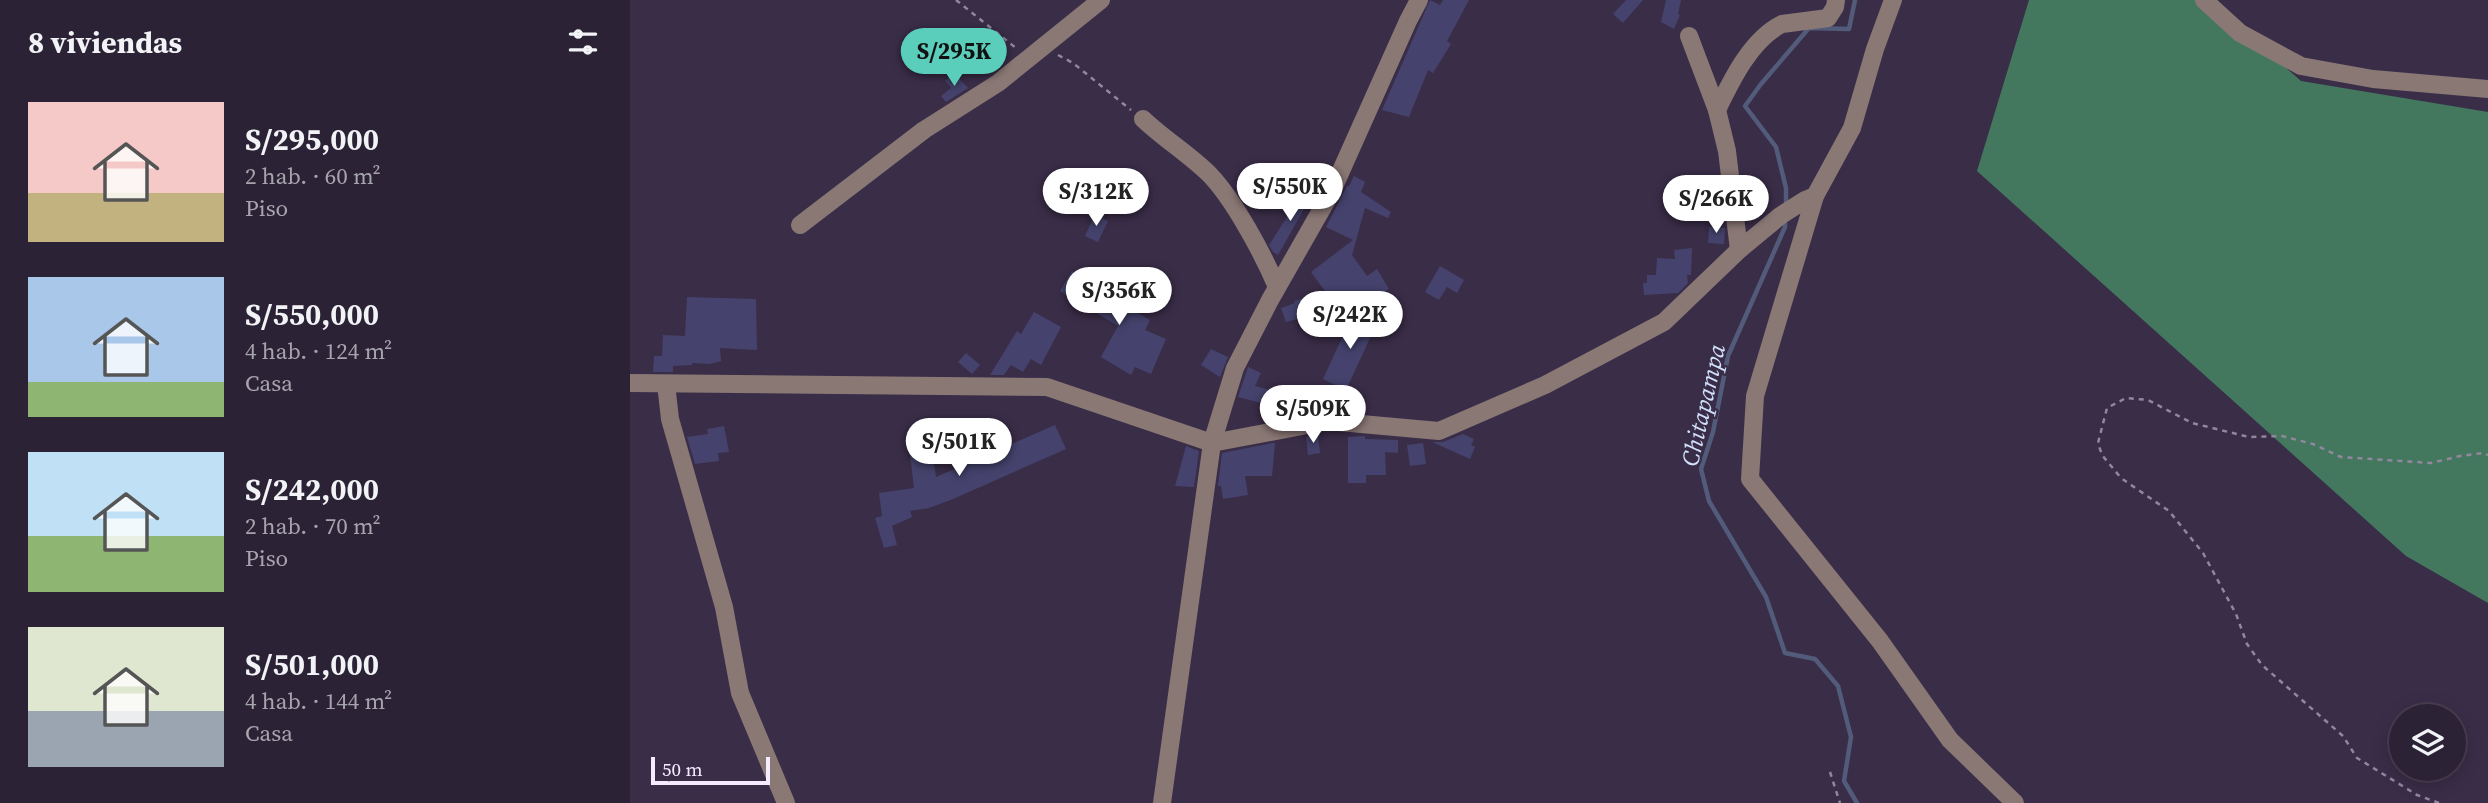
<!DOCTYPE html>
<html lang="es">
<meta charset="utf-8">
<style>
:root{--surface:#2c2236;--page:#342a3e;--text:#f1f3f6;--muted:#a6a4ad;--line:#483f51;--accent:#5bcebb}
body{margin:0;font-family:"Source Serif 4",serif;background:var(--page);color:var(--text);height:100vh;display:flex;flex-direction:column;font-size:26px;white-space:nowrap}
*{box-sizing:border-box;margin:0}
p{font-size:23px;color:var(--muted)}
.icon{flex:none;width:38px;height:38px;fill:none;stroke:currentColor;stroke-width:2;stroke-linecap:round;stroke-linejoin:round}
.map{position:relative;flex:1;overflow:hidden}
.side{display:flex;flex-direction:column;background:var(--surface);width:630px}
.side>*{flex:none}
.tools{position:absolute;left:1759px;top:704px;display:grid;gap:14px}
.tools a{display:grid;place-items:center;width:77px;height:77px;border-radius:50%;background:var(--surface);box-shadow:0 4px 18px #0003,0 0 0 2px var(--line);font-size:35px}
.scale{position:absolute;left:21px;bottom:18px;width:119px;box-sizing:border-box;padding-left:7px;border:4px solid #f4ecfe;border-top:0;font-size:19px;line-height:24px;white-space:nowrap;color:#f4ecfe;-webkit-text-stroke:5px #3a2d48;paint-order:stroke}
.price{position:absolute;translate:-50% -60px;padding:0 16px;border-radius:24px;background:#fff;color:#222;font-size:23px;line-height:46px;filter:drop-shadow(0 2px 4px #0008)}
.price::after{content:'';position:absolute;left:50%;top:42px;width:21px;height:16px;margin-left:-10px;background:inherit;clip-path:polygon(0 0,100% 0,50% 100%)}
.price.active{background:var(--accent);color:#111}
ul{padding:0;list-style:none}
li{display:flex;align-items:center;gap:21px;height:175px;padding:0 28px}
li span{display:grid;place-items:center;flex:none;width:196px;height:140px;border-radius:0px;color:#555}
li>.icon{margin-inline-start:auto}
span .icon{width:84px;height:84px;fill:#fffc;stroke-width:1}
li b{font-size:30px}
h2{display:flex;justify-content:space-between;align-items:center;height:84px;padding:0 28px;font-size:30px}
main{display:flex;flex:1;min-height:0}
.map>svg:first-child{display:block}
.forest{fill:#43785f}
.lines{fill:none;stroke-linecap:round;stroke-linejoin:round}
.stream{stroke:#525c7a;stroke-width:4.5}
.building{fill:#45436d}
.path{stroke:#92879e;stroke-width:2.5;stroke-dasharray:5 5;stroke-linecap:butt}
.minor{stroke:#8a7875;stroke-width:18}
.labels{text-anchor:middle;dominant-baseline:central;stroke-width:5;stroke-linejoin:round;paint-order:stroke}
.water-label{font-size:24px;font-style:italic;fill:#d2e1fc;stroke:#3a2d48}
</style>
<main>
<section class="side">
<h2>8 viviendas<svg class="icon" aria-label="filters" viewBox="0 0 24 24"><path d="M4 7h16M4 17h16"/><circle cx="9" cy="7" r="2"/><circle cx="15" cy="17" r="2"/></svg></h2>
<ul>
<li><span style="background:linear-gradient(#f6c9c9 65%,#c2b280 0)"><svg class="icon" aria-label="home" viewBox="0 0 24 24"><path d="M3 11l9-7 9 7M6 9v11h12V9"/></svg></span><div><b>S/295,000</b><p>2 hab. · 60 m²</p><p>Piso</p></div></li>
<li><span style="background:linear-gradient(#a9c7e8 75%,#8fb573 0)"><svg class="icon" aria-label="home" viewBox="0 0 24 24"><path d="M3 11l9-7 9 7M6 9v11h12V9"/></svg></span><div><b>S/550,000</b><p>4 hab. · 124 m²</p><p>Casa</p></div></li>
<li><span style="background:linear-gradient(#bfe0f5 60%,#8fb573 0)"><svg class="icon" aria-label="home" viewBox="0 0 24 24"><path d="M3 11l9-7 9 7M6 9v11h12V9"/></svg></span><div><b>S/242,000</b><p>2 hab. · 70 m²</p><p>Piso</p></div></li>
<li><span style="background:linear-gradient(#dfe7d0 60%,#9aa5b1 0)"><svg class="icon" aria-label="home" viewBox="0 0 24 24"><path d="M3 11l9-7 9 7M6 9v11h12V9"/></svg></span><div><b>S/501,000</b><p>4 hab. · 144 m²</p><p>Casa</p></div></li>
</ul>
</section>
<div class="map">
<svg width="1858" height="803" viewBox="0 0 1858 803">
<rect width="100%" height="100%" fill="#3a2d48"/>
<polygon class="forest" points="1399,0 1580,0 1671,81 1858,112 1858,603 1776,556 1347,171"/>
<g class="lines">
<g class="stream">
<polyline points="1156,208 1156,188 1146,147 1115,106 1131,84 1179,28 1219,29 1225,0"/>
<polyline points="1155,220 1155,227 1098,356 1083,432 1071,469 1079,501 1136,597 1155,653 1185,659 1208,686 1221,737 1214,781 1227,803"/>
</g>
</g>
<g class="building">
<polygon points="800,0 810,5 813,0 839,0 817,41 821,44 803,73 798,70 779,117 752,110"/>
<polygon points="996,0 1013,0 993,23 983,14"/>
<polygon points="1036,0 1051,0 1048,14 1050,15 1044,29 1031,22"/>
<polygon points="324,73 338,88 316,102 311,96 321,88 315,81"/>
<polygon points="724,176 735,182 731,192 761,212 758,218 735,208 722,255 737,276 747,269 759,289 725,310 729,302 656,322 651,308 665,303 664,301 695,291 681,272 723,240 696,227 717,186 719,186"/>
<polygon points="674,190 682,195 648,255 643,252 639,245"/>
<polygon points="465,214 478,221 468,242 455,236"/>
<polygon points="1079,227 1095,228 1094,244 1078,243"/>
<polygon points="1062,248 1061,275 1057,275 1058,283 1048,293 1014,295 1013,283 1017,283 1017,275 1026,275 1027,258 1045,259 1044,250"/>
<polygon points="810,266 834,280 827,293 817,287 809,300 795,292"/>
<polygon points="442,271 483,295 481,298 520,320 515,330 536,339 521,374 505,367 501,375 471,357 488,326 430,291"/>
<polygon points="57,297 126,299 127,350 90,348 91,361 80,364 62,363 62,365 43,366 43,372 23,372 24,356 32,356 33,335 55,336"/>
<polygon points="404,312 431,327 411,365 401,359 393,372 381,365 374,375 360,375 387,331 391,334"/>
<polygon points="724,312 747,323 716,390 693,379"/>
<polygon points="581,349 598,357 590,377 571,365"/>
<polygon points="336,353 350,365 342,374 328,362"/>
<polygon points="618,367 631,373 625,386 655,394 656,391 693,397 690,411 680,413 643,406 608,397"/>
<polygon points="425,425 436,449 323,499 299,508 280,511 282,517 262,526 267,545 254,548 245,518 252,516 249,493 284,488 279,447 301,444 306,477"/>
<polygon points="94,426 99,452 88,453 89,461 65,464 57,437 78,434 77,429"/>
<polygon points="688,434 690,453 678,455 676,437"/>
<polygon points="833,434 844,439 841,445 845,447 840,459 802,442 813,442"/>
<polygon points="735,436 735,439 768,440 768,453 755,452 756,475 736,475 736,483 718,483 718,437"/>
<polygon points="643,443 645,443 642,476 615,476 618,495 593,499 591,486 588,486 592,453"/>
<polygon points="793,443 796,464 780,466 777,445"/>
<polygon points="556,446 569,451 564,487 545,486"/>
</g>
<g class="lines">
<g class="path">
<polyline points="326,0 386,48"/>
<polyline points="428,55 443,63 501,110"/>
<polyline points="1200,772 1210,803"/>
<polyline points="1809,803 1787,795 1727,758 1713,736 1632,665 1617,644 1606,614 1573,553 1539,511 1491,478 1472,455 1468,443 1477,408 1496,398 1518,400 1562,423 1619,437 1652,436 1683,444 1711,457 1801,463 1830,456 1853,453 1858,455"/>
</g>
<g class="minor">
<polyline points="1263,0 1245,49 1222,128 1185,196 1125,396 1120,479 1250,641 1320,740 1385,803"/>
<polyline points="1574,0 1610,33 1671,66 1743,79 1858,89"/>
<polyline points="1059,36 1087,110 1097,151 1109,250"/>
<path d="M 1087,110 C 1101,81 1121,39 1152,24 L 1198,18 L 1205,7 L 1206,0"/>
<path d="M 513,119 C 534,139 560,155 580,175 C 604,200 633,254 647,287"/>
<polyline points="170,225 294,130 368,83 471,0"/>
<polyline points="0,383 417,387 582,443 698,421 809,431 915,385 1034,322 1109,250 1150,216 1175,200 1185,196"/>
<polyline points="36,384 40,419 94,607 110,693 156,803"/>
<polyline points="532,803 582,443 605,368 640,300 702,191 778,21 789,0"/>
</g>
</g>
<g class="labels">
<g class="water-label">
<text transform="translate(1073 405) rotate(-77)">Chitapampa</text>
</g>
</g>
</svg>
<div class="tools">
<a><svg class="icon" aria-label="layers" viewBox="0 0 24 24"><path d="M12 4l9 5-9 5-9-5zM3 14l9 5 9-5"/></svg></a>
</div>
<div class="scale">50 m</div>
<b class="price active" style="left:324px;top:88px">S/295K</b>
<b class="price" style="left:660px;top:223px">S/550K</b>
<b class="price" style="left:466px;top:228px">S/312K</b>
<b class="price" style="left:1086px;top:235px">S/266K</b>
<b class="price" style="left:489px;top:327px">S/356K</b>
<b class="price" style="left:720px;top:351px">S/242K</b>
<b class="price" style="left:683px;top:445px">S/509K</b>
<b class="price" style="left:329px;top:478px">S/501K</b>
</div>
</main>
